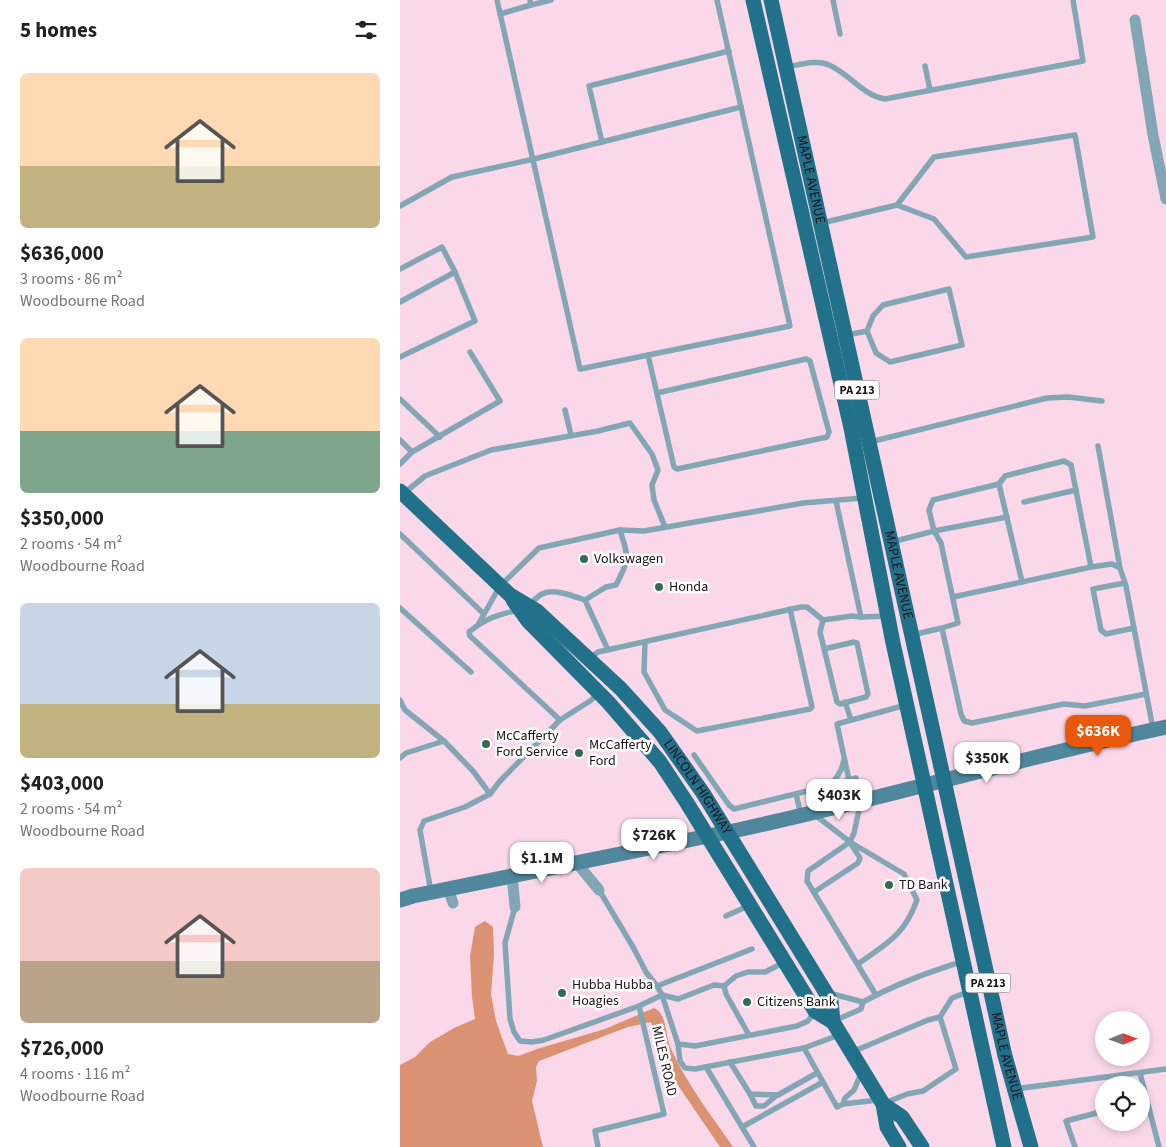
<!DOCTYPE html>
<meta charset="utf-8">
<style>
:root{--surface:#fff;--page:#f2f2f2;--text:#202124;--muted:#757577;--accent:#ea580c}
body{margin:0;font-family:"Source Sans 3",sans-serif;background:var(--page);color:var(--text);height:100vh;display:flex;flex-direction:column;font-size:19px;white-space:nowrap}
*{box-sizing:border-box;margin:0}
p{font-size:16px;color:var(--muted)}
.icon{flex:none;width:28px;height:28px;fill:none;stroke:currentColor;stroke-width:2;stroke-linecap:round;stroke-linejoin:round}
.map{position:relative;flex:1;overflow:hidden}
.details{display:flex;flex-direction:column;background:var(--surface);width:400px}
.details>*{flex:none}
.needle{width:32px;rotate:89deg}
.buttons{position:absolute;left:695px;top:1011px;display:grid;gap:10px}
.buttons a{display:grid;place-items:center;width:55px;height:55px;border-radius:50%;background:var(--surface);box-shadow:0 2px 8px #0003;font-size:25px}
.price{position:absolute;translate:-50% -42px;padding:0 11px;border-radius:10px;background:#fff;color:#222;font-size:16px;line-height:32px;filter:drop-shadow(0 1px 2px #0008)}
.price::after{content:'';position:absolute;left:50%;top:30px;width:15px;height:11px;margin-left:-8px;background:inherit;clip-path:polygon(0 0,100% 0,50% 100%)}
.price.on{background:var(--accent);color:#fff}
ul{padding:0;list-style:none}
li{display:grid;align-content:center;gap:10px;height:265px;padding:0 20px}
li span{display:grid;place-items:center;height:155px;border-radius:8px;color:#555}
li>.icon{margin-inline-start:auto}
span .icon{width:90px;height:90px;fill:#fffc;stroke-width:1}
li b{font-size:21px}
h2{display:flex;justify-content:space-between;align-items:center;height:60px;padding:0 20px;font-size:21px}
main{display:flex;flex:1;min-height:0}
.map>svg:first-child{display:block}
.forest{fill:#db9272}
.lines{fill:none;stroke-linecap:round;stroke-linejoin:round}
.lane{stroke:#82a6b4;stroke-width:5.5}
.street{stroke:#82a6b4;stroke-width:11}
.secondary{stroke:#4f879c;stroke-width:15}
.primary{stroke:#22718b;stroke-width:15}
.poi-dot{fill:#326b54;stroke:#fff;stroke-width:2}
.labels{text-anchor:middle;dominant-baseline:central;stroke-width:5;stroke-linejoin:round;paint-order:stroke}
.shield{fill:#fff;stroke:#62585e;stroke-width:1}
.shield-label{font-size:12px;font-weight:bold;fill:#1f1119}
.street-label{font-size:14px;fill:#1f1119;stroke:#fff}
.poi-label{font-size:14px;fill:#1f1119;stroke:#fff;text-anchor:start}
</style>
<main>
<section class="details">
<h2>5 homes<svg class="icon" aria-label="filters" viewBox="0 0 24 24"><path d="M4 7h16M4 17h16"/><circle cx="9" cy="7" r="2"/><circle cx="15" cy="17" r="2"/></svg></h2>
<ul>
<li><span style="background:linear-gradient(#ffd9b3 60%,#c2b280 0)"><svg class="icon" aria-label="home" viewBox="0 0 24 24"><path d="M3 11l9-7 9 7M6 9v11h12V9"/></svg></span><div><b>$636,000</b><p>3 rooms · 86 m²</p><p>Woodbourne Road</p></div></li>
<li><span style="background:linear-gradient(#ffd9b3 60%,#7fa58c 0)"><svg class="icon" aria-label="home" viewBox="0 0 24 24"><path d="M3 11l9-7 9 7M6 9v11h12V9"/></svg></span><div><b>$350,000</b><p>2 rooms · 54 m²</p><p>Woodbourne Road</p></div></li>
<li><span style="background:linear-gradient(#c9d6e8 65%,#c2b280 0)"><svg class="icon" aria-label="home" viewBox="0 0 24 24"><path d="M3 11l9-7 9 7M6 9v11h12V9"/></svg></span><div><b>$403,000</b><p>2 rooms · 54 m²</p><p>Woodbourne Road</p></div></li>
<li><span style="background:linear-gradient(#f6c9c9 60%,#b9a48a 0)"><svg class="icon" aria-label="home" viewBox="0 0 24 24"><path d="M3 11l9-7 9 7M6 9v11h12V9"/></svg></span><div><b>$726,000</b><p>4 rooms · 116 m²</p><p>Woodbourne Road</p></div></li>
</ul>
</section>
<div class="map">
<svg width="766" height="1147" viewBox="0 0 766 1147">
<rect width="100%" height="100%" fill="#fad8ea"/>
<path class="forest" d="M 85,921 L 93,927 L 94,955 L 91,994 L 96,1021 L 108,1054 L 118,1056 L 137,1049 L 205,1029 L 254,1008 C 268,1014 265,1037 271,1049 C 287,1084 311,1115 333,1147 L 320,1147 L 271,1075 L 251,1022 L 228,1027 L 139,1061 L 136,1067 L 137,1081 L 132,1101 L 143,1147 L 0,1147 L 0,1065 L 15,1057 L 30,1042 L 54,1028 L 75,1019 L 72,997 L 70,956 L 75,927 Z"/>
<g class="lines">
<g class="lane">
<polyline points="317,0 341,107"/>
<polyline points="433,0 440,34"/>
<polyline points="131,5 151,0"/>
<polyline points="100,14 131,5 130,0"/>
<polyline points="525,66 530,90"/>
<path d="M 387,67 C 399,65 417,59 429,65 C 450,74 462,95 485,99 L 683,61 L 673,0"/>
<polyline points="202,142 189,86 329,51"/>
<polyline points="0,206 52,177 134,159 341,107 390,326 180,369 97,0"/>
<polyline points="422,223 497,205 534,157 675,135 693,237 566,257 534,219 497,205"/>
<polyline points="0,269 42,247 55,272 0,302"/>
<polyline points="447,335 467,331 476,353 490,362 562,345 549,289 483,305 473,316 467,331"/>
<polyline points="248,355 274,467 277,469 427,437 429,432 410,361 406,359 257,393"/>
<polyline points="0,357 75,321 55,272"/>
<polyline points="0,399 40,437"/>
<polyline points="165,410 171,435"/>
<polyline points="0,440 12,452"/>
<polyline points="470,442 647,398 668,397 702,401"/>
<polyline points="698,446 720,568"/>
<polyline points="0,464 12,452 100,401 70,352"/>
<polyline points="599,484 622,582"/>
<polyline points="3,494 25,476 91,450 198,431 230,423 252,454 258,470 252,485 254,500 265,527"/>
<polyline points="436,501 461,617 487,616"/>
<polyline points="624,502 676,490"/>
<polyline points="0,534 84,614"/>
<polyline points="492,542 534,531 607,517"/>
<polyline points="725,583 693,589 701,630 706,634 734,628"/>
<polyline points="553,597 691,567"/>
<path d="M 185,600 L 206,587 L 216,585 C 230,558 229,559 220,530"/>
<path d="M 130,604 C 133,601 138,596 142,594 C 154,588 173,596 185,600 L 208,650"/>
<polyline points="0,608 71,672"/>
<path d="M 119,610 C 99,614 84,619 69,632 L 70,636 L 160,720"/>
<polyline points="423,620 420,632 437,702 440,704 466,697 468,694 457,643 454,642 424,649"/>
<polyline points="79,623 100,586 139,548 220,530 244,531 403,503 463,498"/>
<polyline points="542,628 558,623 541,543 534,531 529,510 533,500 599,484 605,476 664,461 671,465 691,567 712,564 720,568 726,586 753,729"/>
<polyline points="512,635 542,628 561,714 564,721 572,723 664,704 685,706 746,694"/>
<polyline points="245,642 244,672 265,710 297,731 410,709 412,707 390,609"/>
<polyline points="190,658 198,652 401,607 407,607 423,620 452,616 461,617"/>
<polyline points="0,700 5,710 44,741"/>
<polyline points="445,702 451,720"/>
<polyline points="294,755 329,805 334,809 432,785 441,770 444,760"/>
<polyline points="0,758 6,753 44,741 73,771 90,794"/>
<polyline points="449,780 437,724 506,705"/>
<polyline points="432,785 456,778 461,801 454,833 450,842 408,871 407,881 476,995"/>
<polyline points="396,794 401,815"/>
<path d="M 415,815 L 450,842 L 504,874 L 517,900 C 504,936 487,943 458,964"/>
<polyline points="199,890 233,947 246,972 257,986 262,995 278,1044 280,1061 285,1068 295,1069 404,1048 439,1035"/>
<polyline points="31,892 20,830 24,821 65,807 90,794 100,781 160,720 190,701 198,694"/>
<polyline points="414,892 458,863 460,858 451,844"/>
<polyline points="115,907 105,943 110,1019 114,1032 120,1041 132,1042 144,1040 239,1006 262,995 278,999 314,985 324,986"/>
<polyline points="326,916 348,906"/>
<polyline points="257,986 352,949"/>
<polyline points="324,986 336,976 348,972 365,972 385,962"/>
<polyline points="324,986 326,994 349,1035"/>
<polyline points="429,993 463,1002"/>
<path d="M 434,1021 L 461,1009 L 463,1002 C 496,984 525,973 561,962"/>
<polyline points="278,1044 295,1046 397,1026 408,1021 415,1011"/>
<polyline points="404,1048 437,1107 443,1104"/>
<polyline points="452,1052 528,1020 540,1017"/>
<polyline points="330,1062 350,1094 378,1095 417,1073"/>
<polyline points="306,1067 354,1147"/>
<polyline points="462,1071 454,1090 445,1098 443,1104 478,1100"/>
<polyline points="740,1073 759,1147"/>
<polyline points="615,1089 766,1069"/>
<polyline points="350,1094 356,1106 364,1106 377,1095"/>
<polyline points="485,1103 507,1094 523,1091 556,1069 540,1017 552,998 568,992"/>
<polyline points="342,1127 423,1082"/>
<polyline points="198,1147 195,1131 264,1114 239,1006"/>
<polyline points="675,1147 666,1121 704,1111"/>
</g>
<g class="street">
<polyline points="735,20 753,135 766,199"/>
<polyline points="176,862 199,890"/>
<polyline points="112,875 115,907"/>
<polyline points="48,889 53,903"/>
</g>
<path class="secondary" d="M 0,900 L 13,896 C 118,874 223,854 328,832 C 475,801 619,758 766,727"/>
<g class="primary">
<polyline points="353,0 451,428 493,643 604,1147"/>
<path id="s1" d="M 371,0 L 605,1056 L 631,1147"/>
<path id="s2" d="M 0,491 L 110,595 L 137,611 L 221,689 L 260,732 L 303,793 L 431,1001 L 433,1022 L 483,1104 L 487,1127 L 499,1147"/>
<polyline points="113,600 128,621 208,702 260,762 287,803 415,1011 433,1022"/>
<polyline points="483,1104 502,1117 522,1147"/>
</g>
</g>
<g class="poi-dot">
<circle cx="184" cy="559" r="5"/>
<circle cx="259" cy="587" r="5"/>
<circle cx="86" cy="744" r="5"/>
<circle cx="179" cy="753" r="5"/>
<circle cx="489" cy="885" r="5"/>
<circle cx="162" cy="993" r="5"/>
<circle cx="347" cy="1002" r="5"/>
</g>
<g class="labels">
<g class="shield">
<rect x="434.5" y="380.5" width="45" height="19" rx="4"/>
<rect x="565.5" y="973.5" width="45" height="19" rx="4"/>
</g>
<g class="shield-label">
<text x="457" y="390">PA 213</text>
<text x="588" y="983">PA 213</text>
</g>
<g class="street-label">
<text stroke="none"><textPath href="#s1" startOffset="184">MAPLE AVENUE</textPath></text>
<text stroke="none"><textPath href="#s1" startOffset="589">MAPLE AVENUE</textPath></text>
<text stroke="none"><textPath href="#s2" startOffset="422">LINCOLN HIGHWAY</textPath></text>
<text stroke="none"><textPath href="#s1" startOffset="1082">MAPLE AVENUE</textPath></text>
<text transform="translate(264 1061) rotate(77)">MILES ROAD</text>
</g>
<g class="poi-label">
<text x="194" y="559">Volkswagen</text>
<text x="269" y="587">Honda</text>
<text x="96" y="736">McCafferty<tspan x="96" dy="16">Ford Service</tspan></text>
<text x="189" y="745">McCafferty<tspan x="189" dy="16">Ford</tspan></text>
<text x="499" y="885">TD Bank</text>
<text x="172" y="985">Hubba Hubba<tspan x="172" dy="16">Hoagies</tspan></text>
<text x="357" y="1002">Citizens Bank</text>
</g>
</g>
</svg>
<div class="buttons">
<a><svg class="needle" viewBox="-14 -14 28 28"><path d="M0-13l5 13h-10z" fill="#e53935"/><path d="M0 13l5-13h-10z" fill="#757577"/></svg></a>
<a><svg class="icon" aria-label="locate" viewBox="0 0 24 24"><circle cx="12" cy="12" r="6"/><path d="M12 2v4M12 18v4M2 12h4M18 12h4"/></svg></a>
</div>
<b class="price on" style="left:698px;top:757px">$636K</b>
<b class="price" style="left:587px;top:784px">$350K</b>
<b class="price" style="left:439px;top:821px">$403K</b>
<b class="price" style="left:254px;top:861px">$726K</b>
<b class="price" style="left:142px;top:884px">$1.1M</b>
</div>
</main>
